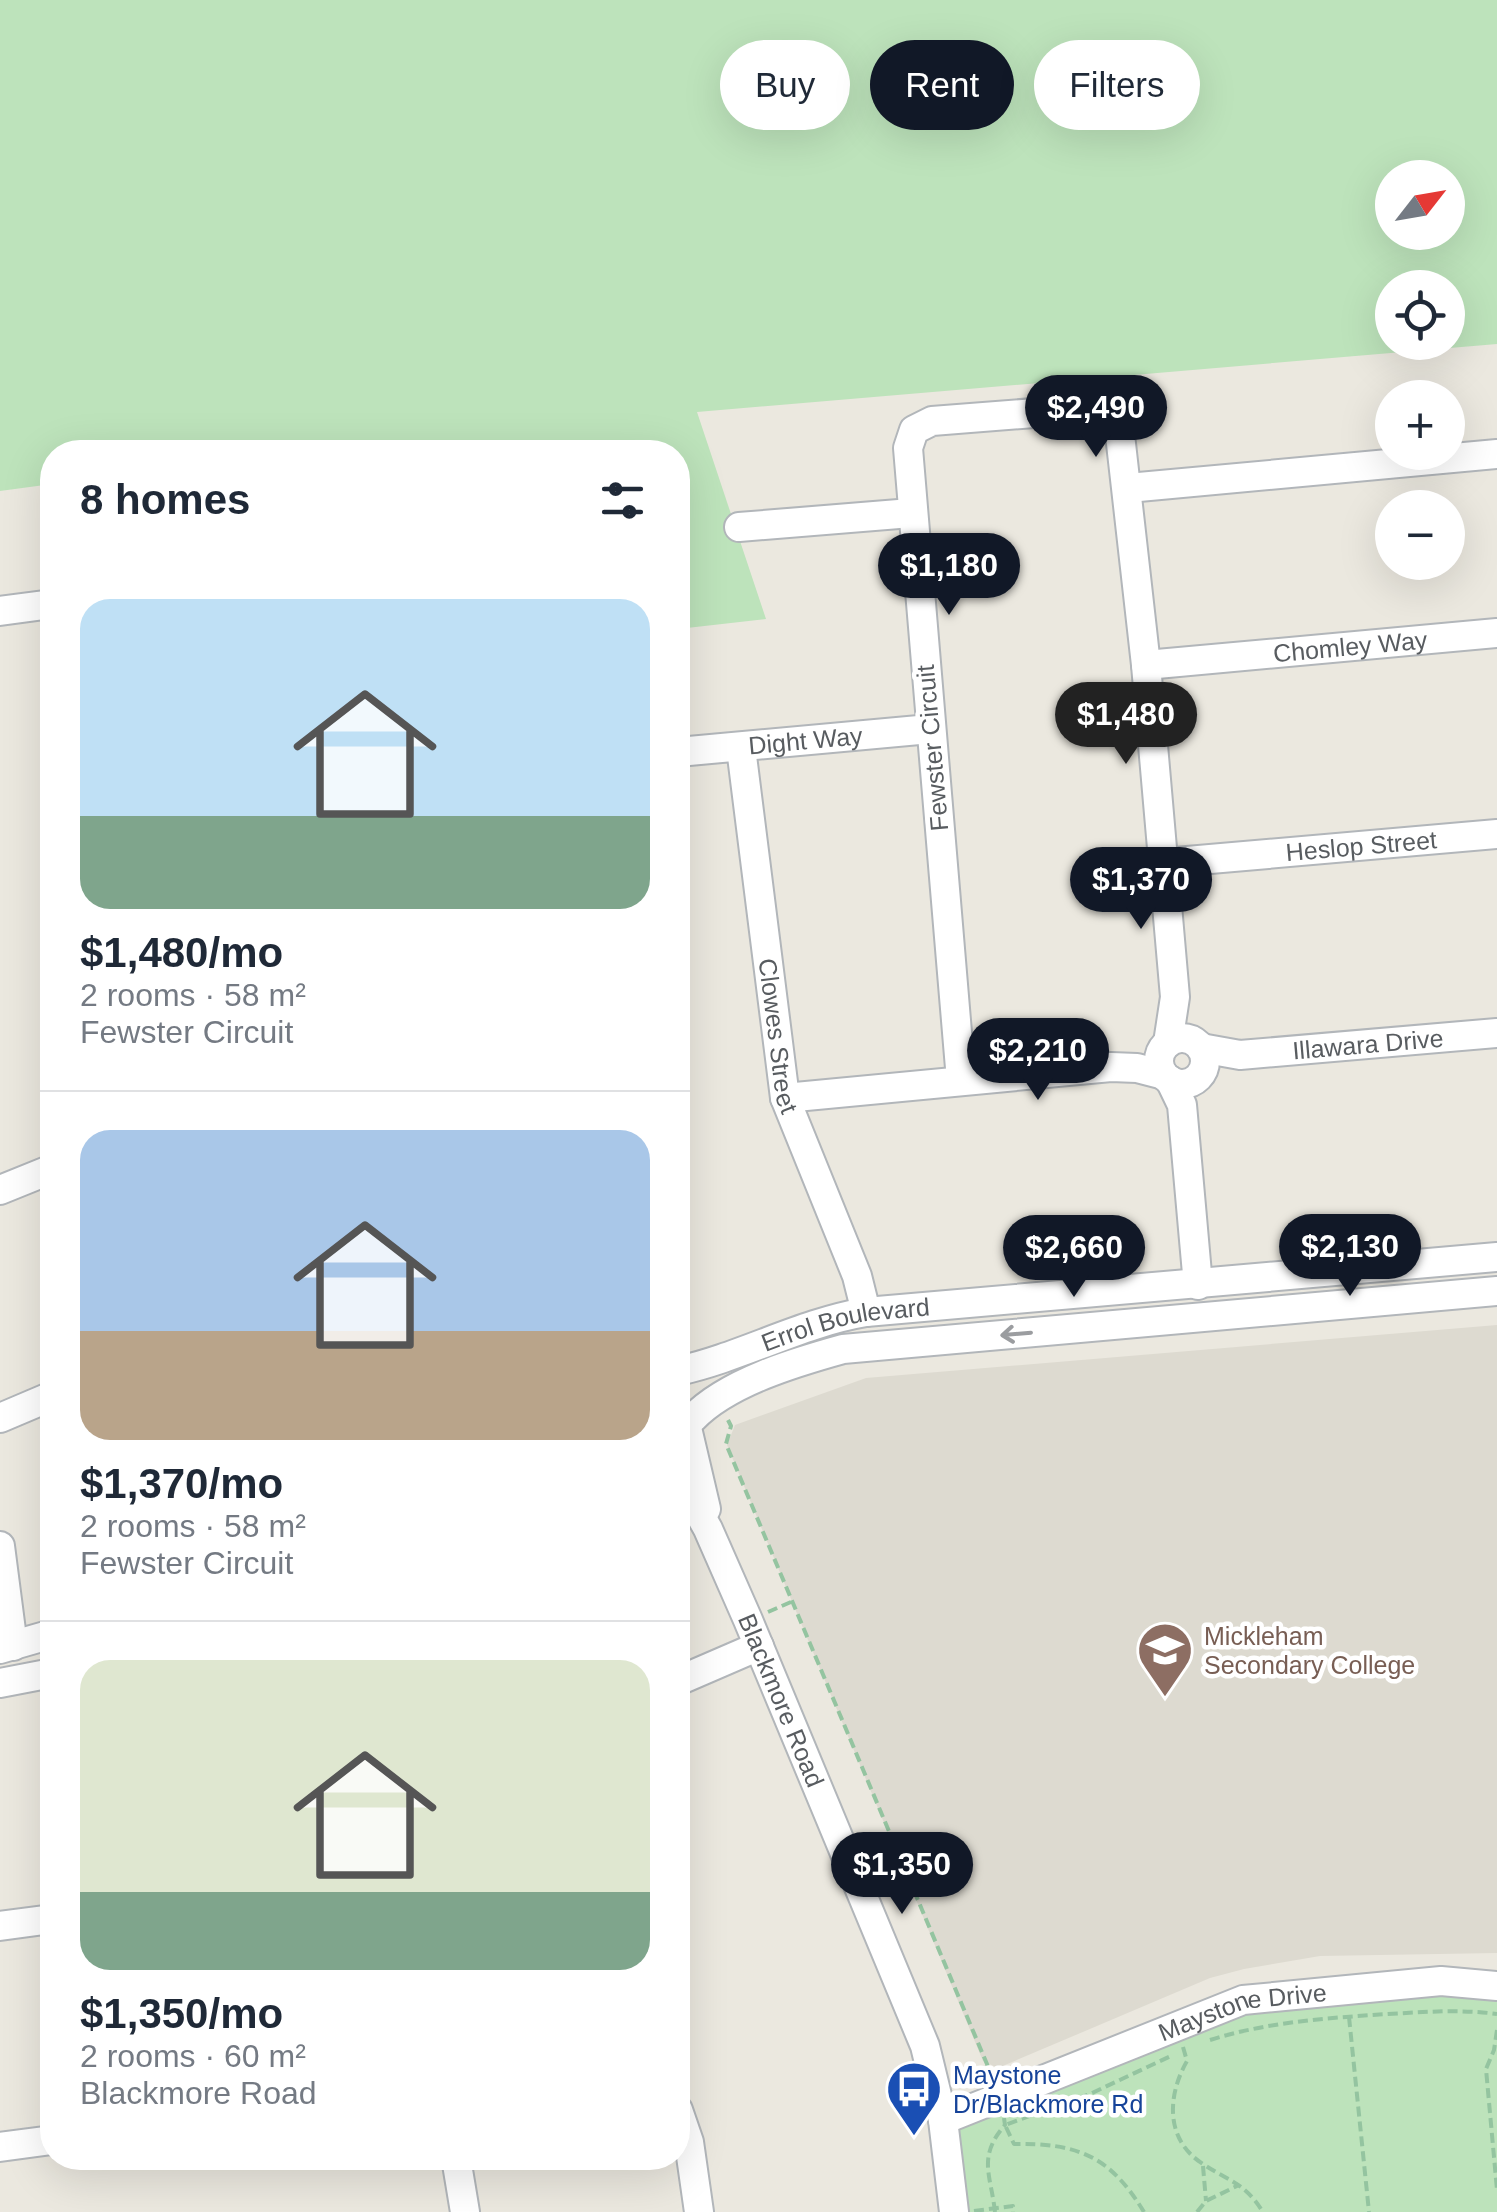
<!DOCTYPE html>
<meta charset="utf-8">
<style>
:root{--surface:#fff;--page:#f2f2f3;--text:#1f2937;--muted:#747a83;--line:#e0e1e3;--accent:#111827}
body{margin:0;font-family:Helvetica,sans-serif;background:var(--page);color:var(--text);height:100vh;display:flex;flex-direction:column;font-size:38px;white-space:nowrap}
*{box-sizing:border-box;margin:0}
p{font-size:32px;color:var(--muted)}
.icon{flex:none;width:55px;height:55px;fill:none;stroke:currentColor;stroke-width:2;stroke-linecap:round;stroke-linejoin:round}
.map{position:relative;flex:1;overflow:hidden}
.side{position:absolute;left:40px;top:440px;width:650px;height:1730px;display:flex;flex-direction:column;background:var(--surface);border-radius:40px;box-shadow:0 10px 40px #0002}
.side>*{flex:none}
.banner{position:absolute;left:720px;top:40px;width:625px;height:90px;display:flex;gap:20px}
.needle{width:65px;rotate:59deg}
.buttons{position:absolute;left:1375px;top:160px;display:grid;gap:20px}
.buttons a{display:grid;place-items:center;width:90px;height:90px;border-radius:50%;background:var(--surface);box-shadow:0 10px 40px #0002;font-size:50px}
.price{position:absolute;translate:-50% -85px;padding:0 22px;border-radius:35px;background:var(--accent);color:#fff;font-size:32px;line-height:65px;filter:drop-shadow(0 2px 5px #0008)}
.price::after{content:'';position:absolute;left:50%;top:60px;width:30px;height:22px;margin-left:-15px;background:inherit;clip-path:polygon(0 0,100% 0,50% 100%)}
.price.on{background:#222;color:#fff}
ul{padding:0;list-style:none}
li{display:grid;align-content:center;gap:20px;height:530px;padding:0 40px}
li+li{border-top:2px solid var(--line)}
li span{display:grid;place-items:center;height:310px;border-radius:30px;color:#555}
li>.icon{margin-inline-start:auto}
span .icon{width:180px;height:180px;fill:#fffc;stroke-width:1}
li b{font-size:42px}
h2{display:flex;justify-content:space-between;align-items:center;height:120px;padding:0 40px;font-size:42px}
.pill{padding:0 35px;border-radius:45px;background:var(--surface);box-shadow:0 10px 40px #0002;font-size:35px;line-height:90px}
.pill.on{background:var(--accent);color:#fff}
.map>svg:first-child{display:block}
.education{fill:#dddad0}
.green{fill:#bde3bb;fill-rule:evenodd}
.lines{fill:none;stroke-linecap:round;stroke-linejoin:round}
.minor-casing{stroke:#b2b6ba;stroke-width:32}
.path{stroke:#94c4a0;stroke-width:4;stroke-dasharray:10 5;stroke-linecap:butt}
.minor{stroke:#fff;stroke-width:28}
.oneway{stroke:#9b9da0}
.labels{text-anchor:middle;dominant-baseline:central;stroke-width:9;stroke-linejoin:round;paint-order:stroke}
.street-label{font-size:25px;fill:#585c60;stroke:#fff}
.education-label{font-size:25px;fill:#785e54;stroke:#fff;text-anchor:start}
.transit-label{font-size:25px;fill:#164399;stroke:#fff;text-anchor:start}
</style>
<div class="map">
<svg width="1497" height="2212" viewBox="0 0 1497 2212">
<rect width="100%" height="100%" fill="#ebe8df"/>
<polygon class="education" points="1497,1325 1497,1953 1320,1956 1244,1969 1210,1978 998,2068 983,2061 727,1445 735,1425 866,1378"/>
<g class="green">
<path d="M 0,0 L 1497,0 L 1497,344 L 697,412 L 766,619 L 678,629 L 678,452 L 52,452 L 52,484 L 0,491 ZM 1392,178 L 1448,178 L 1448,232 L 1392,232 ZM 1392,288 L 1448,288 L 1448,342 L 1392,342 Z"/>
<polygon points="1497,1986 1497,2212 954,2212 943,2120 1243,2000"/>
</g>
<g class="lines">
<g class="minor-casing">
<g id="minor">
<polyline points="1128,488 1497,454"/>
<polyline points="739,527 911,513"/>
<polyline points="0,611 52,604"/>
<path id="s1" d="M 1146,665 L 1497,633"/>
<path id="s2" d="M 741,748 L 785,1098 L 857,1276 L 866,1312"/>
<path id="s3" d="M 678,752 L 930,729"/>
<path id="s4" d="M 1164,863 L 1497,834"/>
<circle cx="1182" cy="1061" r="23"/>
<path id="s5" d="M 1201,1048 L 1240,1055 L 1497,1033"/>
<polyline points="961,1080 908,448 914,430 932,421 1098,408 1114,411 1118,417 1146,665 1175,997 1168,1043"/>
<polyline points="1170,1080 1182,1105 1198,1285"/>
<polyline points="785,1098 1111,1067 1137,1068 1164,1075"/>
<polyline points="0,1190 52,1169"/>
<path id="s6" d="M 678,1371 C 742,1357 800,1323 866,1312 L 1497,1257"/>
<polyline points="0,1418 52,1396"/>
<path d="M 693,1418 C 728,1382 796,1362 843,1349 L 1497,1291"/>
<polyline points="687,1428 706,1509"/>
<path id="s7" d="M 678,1475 L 708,1529 L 748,1620 L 925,2046 L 943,2120 L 954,2212"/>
<polyline points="0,1546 13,1646"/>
<polyline points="0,1649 52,1634"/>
<polyline points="678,1681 759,1646"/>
<polyline points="0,1683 52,1673"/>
<polyline points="0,1926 52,1919"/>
<polyline points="678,2110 689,2142 699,2212"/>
<path id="s8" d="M 943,2120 L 1243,2000 L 1441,1981 L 1497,1986"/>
<polyline points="0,2147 52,2140"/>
<polyline points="456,2158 465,2212"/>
</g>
</g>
<g class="path">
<polyline points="728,1420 731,1426 726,1444 992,2076"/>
<polyline points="768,1612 791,1602"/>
<polyline points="1349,2017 1369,2212"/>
<polyline points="1497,2030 1494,2050 1486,2069 1497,2190"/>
<path d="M 1210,2040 C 1267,2022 1327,2018 1388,2014 C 1425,2012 1460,2009 1497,2014"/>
<path d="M 1183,2047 L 1187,2061 C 1167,2096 1165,2140 1203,2164 C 1230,2182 1244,2182 1263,2212"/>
<polyline points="1203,2166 1206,2201"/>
<polyline points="974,2211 1013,2206 1013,2212"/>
<path d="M 995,2212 C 991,2175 977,2157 1005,2125 L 1004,2118"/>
<path d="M 1144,2212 C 1110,2156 1078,2143 1014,2144 L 1005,2125 L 1090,2094 L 1173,2055"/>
<polyline points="1197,2212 1206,2201 1239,2185"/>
</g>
<use href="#minor" class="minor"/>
</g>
<defs><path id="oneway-shaft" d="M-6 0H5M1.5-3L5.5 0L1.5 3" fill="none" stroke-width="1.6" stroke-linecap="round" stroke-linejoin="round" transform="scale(2.5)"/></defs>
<use class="oneway" href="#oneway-shaft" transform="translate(1016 1334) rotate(175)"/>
<defs>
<g id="school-pin" transform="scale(2.875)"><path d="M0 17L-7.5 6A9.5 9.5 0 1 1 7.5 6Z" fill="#8d6e63" stroke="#fff"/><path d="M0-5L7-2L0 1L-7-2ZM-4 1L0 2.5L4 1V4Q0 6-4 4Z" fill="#fff"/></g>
<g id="bus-pin" transform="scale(2.875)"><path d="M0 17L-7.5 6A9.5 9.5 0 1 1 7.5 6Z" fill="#1a4fb4" stroke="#fff"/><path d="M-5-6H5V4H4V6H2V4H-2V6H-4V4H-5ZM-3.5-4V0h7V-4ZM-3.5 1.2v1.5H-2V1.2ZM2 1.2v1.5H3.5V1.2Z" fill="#fff"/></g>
</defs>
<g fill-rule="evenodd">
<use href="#school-pin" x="1165" y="1650"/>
<use href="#bus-pin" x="914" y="2089"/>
</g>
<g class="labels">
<g class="street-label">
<text stroke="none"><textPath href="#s1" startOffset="205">Chomley Way</textPath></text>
<text stroke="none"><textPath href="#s3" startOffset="128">Dight Way</textPath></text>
<text transform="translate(932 748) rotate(-95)">Fewster Circuit</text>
<text stroke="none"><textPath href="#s4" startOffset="198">Heslop Street</textPath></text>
<text stroke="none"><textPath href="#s2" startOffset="290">Clowes Street</textPath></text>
<text stroke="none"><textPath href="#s5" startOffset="168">Illawara Drive</textPath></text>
<text stroke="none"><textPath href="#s6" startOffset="175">Errol Boulevard</textPath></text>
<text stroke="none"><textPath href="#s7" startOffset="248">Blackmore Road</textPath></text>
<text stroke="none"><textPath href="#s8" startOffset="320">Maystone Drive</textPath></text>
</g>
<g class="education-label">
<text x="1204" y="1636">Mickleham<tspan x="1204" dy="29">Secondary College</tspan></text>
</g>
<g class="transit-label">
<text x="953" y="2075">Maystone<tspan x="953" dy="29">Dr/Blackmore Rd</tspan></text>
</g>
</g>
</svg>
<div class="buttons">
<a><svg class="needle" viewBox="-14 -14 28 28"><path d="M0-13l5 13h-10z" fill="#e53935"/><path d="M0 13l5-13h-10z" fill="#747a83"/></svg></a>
<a><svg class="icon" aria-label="locate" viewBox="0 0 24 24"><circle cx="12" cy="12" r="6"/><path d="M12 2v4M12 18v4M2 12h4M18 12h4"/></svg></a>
<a>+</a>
<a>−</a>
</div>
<b class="price" style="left:1096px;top:460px">$2,490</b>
<b class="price" style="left:949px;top:618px">$1,180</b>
<b class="price on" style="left:1126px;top:767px">$1,480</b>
<b class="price" style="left:1141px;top:932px">$1,370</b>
<b class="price" style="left:1038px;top:1103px">$2,210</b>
<b class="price" style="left:1350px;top:1299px">$2,130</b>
<b class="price" style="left:1074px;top:1300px">$2,660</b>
<b class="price" style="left:902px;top:1917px">$1,350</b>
<div class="banner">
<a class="pill">Buy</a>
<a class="pill on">Rent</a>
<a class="pill">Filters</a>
</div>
<section class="side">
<h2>8 homes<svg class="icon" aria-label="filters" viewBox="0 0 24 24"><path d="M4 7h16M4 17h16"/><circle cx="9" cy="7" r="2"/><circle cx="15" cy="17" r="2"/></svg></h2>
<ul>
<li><span style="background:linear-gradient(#bfe0f5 70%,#7fa58c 0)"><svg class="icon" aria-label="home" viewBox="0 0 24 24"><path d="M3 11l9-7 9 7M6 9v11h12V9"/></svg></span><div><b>$1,480/mo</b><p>2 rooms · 58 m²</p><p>Fewster Circuit</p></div></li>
<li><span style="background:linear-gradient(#a9c7e8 65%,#b9a48a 0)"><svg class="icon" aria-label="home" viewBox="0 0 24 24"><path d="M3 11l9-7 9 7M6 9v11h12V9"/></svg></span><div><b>$1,370/mo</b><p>2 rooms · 58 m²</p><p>Fewster Circuit</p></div></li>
<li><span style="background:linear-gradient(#dfe7d0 75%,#7fa58c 0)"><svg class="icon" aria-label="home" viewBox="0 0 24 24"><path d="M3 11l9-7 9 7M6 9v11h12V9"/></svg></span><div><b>$1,350/mo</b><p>2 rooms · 60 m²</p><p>Blackmore Road</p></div></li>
</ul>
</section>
</div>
